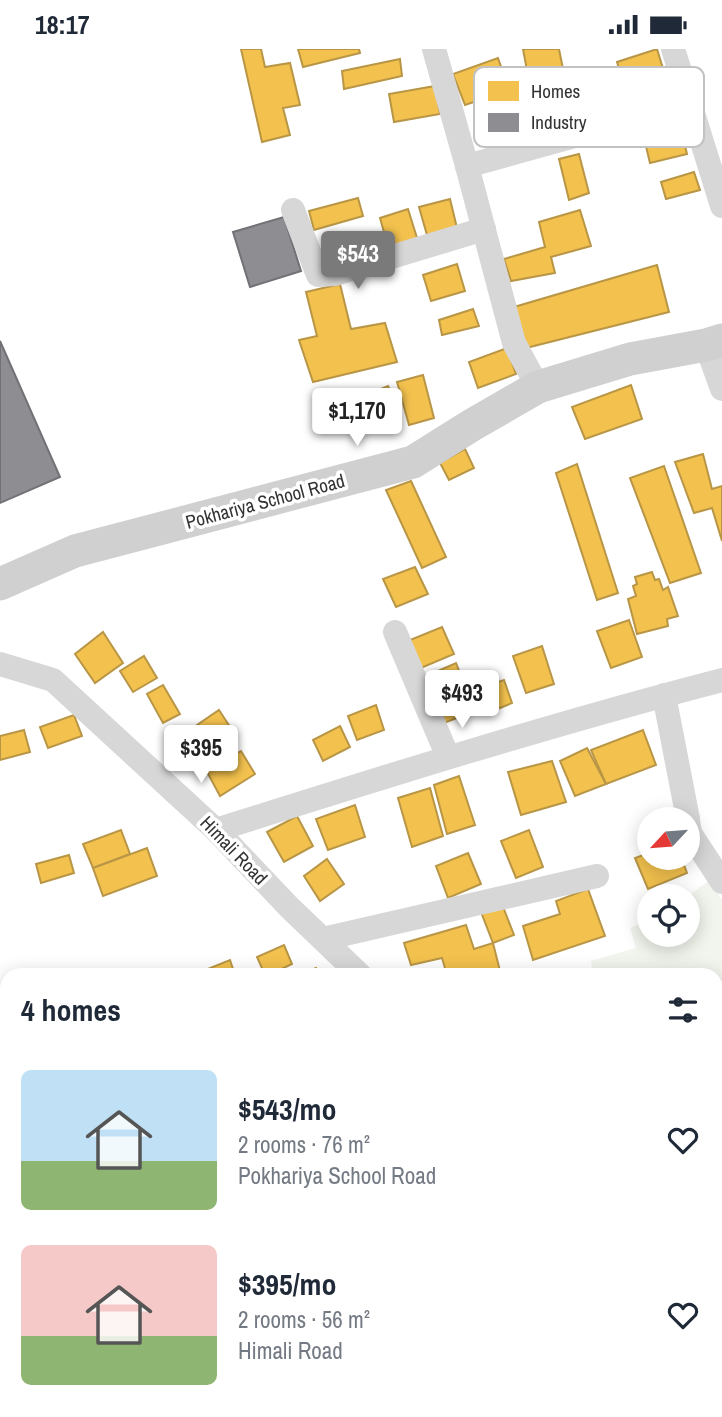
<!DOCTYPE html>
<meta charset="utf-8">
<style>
:root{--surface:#fff;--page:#f2f2f3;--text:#1f2937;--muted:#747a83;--accent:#7a7a7a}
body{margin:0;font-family:"Archivo Narrow",sans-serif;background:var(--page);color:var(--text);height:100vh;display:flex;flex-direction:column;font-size:26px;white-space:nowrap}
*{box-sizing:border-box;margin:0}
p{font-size:23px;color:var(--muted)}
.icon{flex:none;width:38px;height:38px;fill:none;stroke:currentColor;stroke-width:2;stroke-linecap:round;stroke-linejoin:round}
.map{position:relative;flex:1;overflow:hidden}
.panel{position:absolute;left:0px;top:919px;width:723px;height:450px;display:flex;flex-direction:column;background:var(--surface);border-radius:21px 21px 0 0;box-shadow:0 4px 18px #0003}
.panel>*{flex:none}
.needle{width:46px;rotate:244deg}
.fabs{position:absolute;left:637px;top:758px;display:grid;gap:14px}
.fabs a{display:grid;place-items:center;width:63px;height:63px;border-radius:50%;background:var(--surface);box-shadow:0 4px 18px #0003;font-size:35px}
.price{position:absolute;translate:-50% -60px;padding:0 16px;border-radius:7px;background:#fff;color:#222;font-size:23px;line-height:46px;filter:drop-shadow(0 2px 4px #0008)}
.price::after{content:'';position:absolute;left:50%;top:42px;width:21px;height:16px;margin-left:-10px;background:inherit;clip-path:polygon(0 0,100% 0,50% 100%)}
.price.on{background:var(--accent);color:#fff}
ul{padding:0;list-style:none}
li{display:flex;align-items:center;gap:21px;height:175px;padding:0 21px}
li span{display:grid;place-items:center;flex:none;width:196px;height:140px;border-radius:10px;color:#555}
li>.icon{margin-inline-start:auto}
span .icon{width:84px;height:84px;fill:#fffc;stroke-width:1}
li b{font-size:30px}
h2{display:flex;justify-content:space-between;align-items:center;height:84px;padding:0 21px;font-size:30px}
.status{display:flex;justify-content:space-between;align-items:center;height:49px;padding:0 35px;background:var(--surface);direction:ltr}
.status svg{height:19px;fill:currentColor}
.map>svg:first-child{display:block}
.green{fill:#f1f5ed}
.homes{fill:#f2c14e;stroke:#b99646;stroke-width:2}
.industry{fill:#8d8d92;stroke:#727276;stroke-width:2}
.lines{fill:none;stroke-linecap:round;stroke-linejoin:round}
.street{stroke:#d7d7d7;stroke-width:24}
.secondary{stroke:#d0d0d0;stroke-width:33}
.labels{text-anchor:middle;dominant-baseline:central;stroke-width:7;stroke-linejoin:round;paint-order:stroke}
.street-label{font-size:19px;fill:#333;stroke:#fff}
.key{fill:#fff;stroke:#c2c2c2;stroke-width:2}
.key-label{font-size:19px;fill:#333}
</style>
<div class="status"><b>18:17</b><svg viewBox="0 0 49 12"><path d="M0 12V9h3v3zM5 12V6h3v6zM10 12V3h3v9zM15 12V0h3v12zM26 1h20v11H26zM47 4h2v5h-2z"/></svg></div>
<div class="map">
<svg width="722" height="1368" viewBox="0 0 722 1368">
<rect width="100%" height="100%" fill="#fff"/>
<g class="green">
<polygon points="710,831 722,851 722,1013 716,1016 716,926 593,926 591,912 636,899 630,879 649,871 649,886 688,886 688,847"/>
<polygon points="7,1158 7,1188 0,1190 0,1159"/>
</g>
<g class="homes">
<polygon points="241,0 261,0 265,18 290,14 300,56 283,59 290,86 262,93"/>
<polygon points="298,0 359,0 360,4 303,18"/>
<polygon points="523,0 559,0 563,20 528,27"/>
<polygon points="657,0 665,26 625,39 617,13"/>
<polygon points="498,9 509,41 465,56 453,25"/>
<polygon points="400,10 402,27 344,40 342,22"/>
<polygon points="435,37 440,65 394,73 389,45"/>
<polygon points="681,80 687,105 650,114 644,89"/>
<polygon points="579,105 589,144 569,151 559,110"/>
<polygon points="694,123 700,141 666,150 661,133"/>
<polygon points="358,149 363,167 314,181 309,162"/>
<polygon points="450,150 457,179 427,186 419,158"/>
<polygon points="408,160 418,192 389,201 380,169"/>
<polygon points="580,161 591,197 551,208 555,224 511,232 504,210 545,198 539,173"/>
<polygon points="457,215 465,242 431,252 423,226"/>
<polygon points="657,216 669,263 526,299 514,258"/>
<polygon points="340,235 351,280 385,274 397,313 313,333 299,291 317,287 306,243"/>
<polygon points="473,260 479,277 442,286 439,271"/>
<polygon points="507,299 516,325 478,339 469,313"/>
<polygon points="423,326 434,369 409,376 397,333"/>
<polygon points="631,336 642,370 585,390 572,358"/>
<polygon points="388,337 399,363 363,378 351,352"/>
<polygon points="465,400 474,419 449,431 440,414"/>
<polygon points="703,405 712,440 722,437 722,492 712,459 694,464 675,413"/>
<polygon points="577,415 618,544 597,551 556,424"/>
<polygon points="664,417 701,524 670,534 630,429"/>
<polygon points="411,432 446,508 422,519 386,441"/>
<polygon points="415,518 428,545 396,558 383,530"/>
<polygon points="652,523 655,531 659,530 663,541 668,538 678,567 667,570 668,577 637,585 628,550 636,547 633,537 637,535 635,528"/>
<polygon points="629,571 642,608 611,619 597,582"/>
<polygon points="442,578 454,605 421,619 410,591"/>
<polygon points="103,583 123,614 95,634 75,605"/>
<polygon points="542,597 554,635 526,644 513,607"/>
<polygon points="144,607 157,629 133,643 120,622"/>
<polygon points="456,614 475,662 444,674 424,628"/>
<polygon points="504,631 512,654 488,664 478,640"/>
<polygon points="163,636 180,665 163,674 147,645"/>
<polygon points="376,656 384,681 357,691 348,667"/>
<polygon points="219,661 234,684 198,710 181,687"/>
<polygon points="74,666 82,687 48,699 40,678"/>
<polygon points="340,677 350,698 323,712 313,691"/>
<polygon points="24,681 30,703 0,711 0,687"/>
<polygon points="643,681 656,716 606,735 591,701"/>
<polygon points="587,699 606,735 575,747 560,712"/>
<polygon points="241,702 255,725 220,747 206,721"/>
<polygon points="552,712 566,753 521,766 508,723"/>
<polygon points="459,727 475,776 447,785 434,736"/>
<polygon points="430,739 443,787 412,798 398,749"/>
<polygon points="355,756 365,788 328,801 316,770"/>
<polygon points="297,767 313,797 284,813 267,783"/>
<polygon points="121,781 130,805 93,819 83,795"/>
<polygon points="529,781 543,818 516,829 501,792"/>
<polygon points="147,799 157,827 103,847 93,819"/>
<polygon points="468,804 481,835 448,849 436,817"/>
<polygon points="649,804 649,808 681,808 687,824 648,840 635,809"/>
<polygon points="69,806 74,824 41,834 36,815"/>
<polygon points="327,810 344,835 320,852 304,827"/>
<polygon points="588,840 605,887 533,911 523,877 560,865 556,852"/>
<polygon points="502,855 514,886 493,894 481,863"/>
<polygon points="466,876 474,900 493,894 501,926 447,926 442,909 411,916 404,894"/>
<polygon points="284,896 292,915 269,926 265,926 257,908"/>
<polygon points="230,911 235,926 193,926"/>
<polygon points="316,919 318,926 301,926"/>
<polygon points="7,1077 7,1111 6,1112 0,1098 0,1080"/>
<rect x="716" y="1090" width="6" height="49"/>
<polygon points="7,1118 7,1144 1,1119"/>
<polygon points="7,1211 7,1231 0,1233 0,1214"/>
<polygon points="7,1278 7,1309 0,1311 0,1280"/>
<polygon points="7,1331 7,1362 30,1362 11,1368 5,1368 0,1355 0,1333"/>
<polygon points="184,1362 202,1362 187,1368"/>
</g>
<g class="industry">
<polygon points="284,168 301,222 250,238 233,183"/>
<polygon points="0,292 60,428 0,454"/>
</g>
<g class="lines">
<g class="street">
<polyline points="434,0 467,117 514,294 538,338"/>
<polyline points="673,0 722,157"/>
<polyline points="467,117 618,75"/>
<polyline points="293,161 318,226 335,225 484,180"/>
<polyline points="706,296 722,340"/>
<polyline points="395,583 448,708"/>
<polyline points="0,615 53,631 216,781 289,858 360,926"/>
<polyline points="664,646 688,770"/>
<polyline points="688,771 690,784 722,833"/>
<path d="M 216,781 C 384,728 552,675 722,631"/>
<polyline points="323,890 597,827"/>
<polyline points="716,1176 722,1178"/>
<polyline points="105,1362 107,1368"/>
<polyline points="633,1362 634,1368"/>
</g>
<polyline class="secondary" points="0,535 75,502 413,413 472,376 538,338 630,310 706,296 722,291"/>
</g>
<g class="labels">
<g class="street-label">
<text transform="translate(265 452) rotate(-15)">Pokhariya School Road</text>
<text transform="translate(234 801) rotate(46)">Himali Road</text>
</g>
</g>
<rect x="474" y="18" width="230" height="80" rx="10" class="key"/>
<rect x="488" y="32" width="31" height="20" fill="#f2c14e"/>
<rect x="488" y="64" width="31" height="19" fill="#8d8d92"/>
<g class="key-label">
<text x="531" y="49">Homes</text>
<text x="531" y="80">Industry</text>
</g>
</svg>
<div class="fabs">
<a><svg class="needle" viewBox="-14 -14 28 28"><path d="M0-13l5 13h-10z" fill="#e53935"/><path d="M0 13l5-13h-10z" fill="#747a83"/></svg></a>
<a><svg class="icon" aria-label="locate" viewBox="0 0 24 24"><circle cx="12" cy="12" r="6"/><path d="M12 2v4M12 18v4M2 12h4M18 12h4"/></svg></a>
</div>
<b class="price on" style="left:358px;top:242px">$543</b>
<b class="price" style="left:357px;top:399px">$1,170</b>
<b class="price" style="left:462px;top:681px">$493</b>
<b class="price" style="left:201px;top:736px">$395</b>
<section class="panel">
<h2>4 homes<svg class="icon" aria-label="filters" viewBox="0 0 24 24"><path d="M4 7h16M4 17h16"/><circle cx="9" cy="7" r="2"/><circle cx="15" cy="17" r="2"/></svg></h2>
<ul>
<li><span style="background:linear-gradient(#bfe0f5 65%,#8fb573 0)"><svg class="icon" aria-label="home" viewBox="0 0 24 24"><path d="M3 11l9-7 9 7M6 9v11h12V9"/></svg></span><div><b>$543/mo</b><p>2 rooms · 76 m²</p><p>Pokhariya School Road</p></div><svg class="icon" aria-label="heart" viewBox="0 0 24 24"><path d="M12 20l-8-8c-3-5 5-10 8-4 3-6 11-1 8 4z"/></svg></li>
<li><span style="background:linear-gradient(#f6c9c9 65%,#8fb573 0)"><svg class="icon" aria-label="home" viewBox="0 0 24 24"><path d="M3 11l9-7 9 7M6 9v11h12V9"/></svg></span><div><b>$395/mo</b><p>2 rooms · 56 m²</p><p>Himali Road</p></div><svg class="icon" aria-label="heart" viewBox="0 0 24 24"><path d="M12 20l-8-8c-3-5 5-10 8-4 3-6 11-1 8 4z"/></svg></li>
</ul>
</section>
</div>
